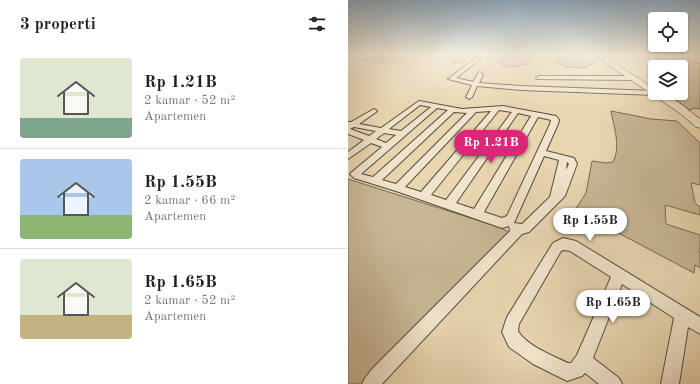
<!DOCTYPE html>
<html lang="id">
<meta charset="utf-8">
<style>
:root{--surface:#fff;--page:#f2f2f2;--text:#222;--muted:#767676;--line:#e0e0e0;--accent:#db2777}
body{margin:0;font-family:"Old Standard TT",serif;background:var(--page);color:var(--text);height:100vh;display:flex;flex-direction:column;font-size:15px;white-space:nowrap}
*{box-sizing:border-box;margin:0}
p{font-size:13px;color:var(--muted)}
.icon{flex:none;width:22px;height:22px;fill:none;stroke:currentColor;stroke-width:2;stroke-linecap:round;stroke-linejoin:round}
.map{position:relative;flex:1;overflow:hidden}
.side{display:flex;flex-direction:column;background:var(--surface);width:348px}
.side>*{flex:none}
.tools{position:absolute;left:300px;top:12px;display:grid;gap:8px}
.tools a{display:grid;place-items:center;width:40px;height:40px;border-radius:4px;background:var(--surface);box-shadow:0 1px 3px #0004;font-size:20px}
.price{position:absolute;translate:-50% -34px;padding:0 9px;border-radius:14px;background:#fff;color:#222;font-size:13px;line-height:26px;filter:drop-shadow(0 1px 2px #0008)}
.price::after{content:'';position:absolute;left:50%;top:24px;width:12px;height:9px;margin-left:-6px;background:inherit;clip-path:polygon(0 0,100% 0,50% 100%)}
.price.current{background:var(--accent);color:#fff}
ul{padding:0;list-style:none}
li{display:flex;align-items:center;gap:12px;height:100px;padding:0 20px}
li+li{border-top:1px solid var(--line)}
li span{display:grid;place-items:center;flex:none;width:112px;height:80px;border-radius:4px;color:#555}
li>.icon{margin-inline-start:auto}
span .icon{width:48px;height:48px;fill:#fffc;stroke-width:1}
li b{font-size:17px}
h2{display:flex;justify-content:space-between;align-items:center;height:48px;padding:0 20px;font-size:17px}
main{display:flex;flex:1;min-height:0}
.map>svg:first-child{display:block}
.green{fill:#c7b796;stroke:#766a56}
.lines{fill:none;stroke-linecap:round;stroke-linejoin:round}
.street-casing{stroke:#564b3c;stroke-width:2}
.secondary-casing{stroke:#261d15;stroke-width:1}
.street{fill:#f0e4cc;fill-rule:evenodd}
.secondary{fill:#f0e4cc;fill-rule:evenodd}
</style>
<main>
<section class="side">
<h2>3 properti<svg class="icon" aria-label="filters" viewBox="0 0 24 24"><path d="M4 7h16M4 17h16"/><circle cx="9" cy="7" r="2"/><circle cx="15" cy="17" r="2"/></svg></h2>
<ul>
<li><span style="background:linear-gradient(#dfe7d0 75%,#7fa58c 0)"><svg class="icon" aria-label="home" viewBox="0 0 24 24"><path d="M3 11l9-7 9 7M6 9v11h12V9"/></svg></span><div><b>Rp 1.21B</b><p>2 kamar · 52 m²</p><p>Apartemen</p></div></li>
<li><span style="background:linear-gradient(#a9c7e8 70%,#8fb573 0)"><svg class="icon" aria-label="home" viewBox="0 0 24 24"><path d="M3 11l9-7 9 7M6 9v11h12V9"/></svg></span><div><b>Rp 1.55B</b><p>2 kamar · 66 m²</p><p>Apartemen</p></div></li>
<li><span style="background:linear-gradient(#dfe7d0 70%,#c2b280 0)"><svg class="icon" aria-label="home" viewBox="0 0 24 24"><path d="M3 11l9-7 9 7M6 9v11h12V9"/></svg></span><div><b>Rp 1.65B</b><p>2 kamar · 52 m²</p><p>Apartemen</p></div></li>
</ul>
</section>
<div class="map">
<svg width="352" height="384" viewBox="0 0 352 384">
<rect width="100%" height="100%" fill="#e8d6b1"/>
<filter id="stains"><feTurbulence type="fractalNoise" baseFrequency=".005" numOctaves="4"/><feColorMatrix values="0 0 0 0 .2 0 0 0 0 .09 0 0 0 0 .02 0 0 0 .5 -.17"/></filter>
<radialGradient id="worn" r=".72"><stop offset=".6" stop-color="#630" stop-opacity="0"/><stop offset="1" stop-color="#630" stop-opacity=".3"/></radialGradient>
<g class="green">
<path d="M 0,55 L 62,55 C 35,66 28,63 0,58 Z"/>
<path d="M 101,55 L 186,55 L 186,59 L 183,60 L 180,64 C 170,64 167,69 155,66 L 154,62 C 149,62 148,59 143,58 C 135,56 127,56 120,56 C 114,61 112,64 104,63 L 106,60 L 96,58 Z"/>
<polygon points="208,55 246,55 249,59 245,62 245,64 240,65 237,68 217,67 216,64 210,64"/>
<polygon points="306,55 332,55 352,64 352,109 347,108 341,110 316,93 333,93 333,67 313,67 309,63 315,63 316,61"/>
<path d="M 263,111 L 303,119 L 329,121 L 352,143 L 352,185 L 343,183 L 347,203 L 352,207 L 352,215 L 317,205 L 318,224 L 352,235 L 352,248 L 350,251 L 352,252 L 352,268 L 347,265 L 346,273 L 227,210 L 238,193 L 244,161 L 258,163 L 265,162 C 273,147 266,127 263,111 Z"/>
<polygon points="0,179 151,227 159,231 160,234 13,384 0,384"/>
</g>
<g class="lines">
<g class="street-casing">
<g id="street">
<polygon points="128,58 132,59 108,78 125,82 130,73 132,72 135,74 131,83 173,86 307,91 307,93 310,93 307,95 173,90 129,86 124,97 121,99 118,97 124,85 100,79"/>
<polygon points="191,76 284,76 287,78 284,80 189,79 188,78"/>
<path d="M 71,101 L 114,109 L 155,106 L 208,116 L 211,120 L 210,124 L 198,151 L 226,158 L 229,164 L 217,196 L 181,232 L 174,234 L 34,384 L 14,384 L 17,378 L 25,368 L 162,231 L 161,226 L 154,228 L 48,191 L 6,178 L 2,174 L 4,172 L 34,147 L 23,143 L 0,159 L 0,152 L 16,140 L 0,134 L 0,122 L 3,122 L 26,109 L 29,111 L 28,112 L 11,124 L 33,128 ZM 72,105 L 83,107 L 53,131 L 41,129 ZM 89,108 L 100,110 L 25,177 L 13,174 ZM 151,110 L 164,112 L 98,200 L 83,195 ZM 143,111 L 73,192 L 57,187 L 128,112 ZM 106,112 L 119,113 L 48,184 L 34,180 ZM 170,113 L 183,116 L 126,209 L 108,203 ZM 190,117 L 203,120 L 202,124 L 159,216 L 154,218 L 136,212 ZM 6,127 L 28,131 L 21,136 L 2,129 ZM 36,133 L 48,135 L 38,143 L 28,139 ZM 196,156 L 211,160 L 202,197 L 174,224 L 166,223 ZM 219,162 L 221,164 L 218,170 Z"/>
<path d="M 215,238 L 228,241 L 352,317 L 352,334 L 340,327 L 331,384 L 313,384 L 326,318 L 274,284 L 245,358 L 271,378 L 274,384 L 251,384 L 237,373 L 234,376 L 219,381 L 185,364 L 161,347 L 154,332 L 159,317 L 205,243 ZM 216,250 L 222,251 L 263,277 L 229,355 L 223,363 L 220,363 C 205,356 178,345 170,331 L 171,324 L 213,251 Z"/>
</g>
</g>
<g class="secondary-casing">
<path id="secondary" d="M 246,55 L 254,55 L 307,89 L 307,93 C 323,93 340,110 352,119 L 352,128 L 348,127 L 333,114 Z"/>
</g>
<use href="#street" class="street"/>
<use href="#secondary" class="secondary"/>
</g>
<linearGradient id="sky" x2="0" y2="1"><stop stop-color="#8da8bd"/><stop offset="0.5" stop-color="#f5eddc"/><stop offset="1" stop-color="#f5eddc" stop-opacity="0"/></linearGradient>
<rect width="352" height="109" fill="url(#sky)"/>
<rect width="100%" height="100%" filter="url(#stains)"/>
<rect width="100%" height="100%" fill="url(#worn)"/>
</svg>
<div class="tools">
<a><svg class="icon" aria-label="locate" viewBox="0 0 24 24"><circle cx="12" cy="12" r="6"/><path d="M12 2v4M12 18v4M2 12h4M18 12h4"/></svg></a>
<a><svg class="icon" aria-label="layers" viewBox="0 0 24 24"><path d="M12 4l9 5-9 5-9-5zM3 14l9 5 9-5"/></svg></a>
</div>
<b class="price current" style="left:143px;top:164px">Rp 1.21B</b>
<b class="price" style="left:242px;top:242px">Rp 1.55B</b>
<b class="price" style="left:265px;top:324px">Rp 1.65B</b>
</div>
</main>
